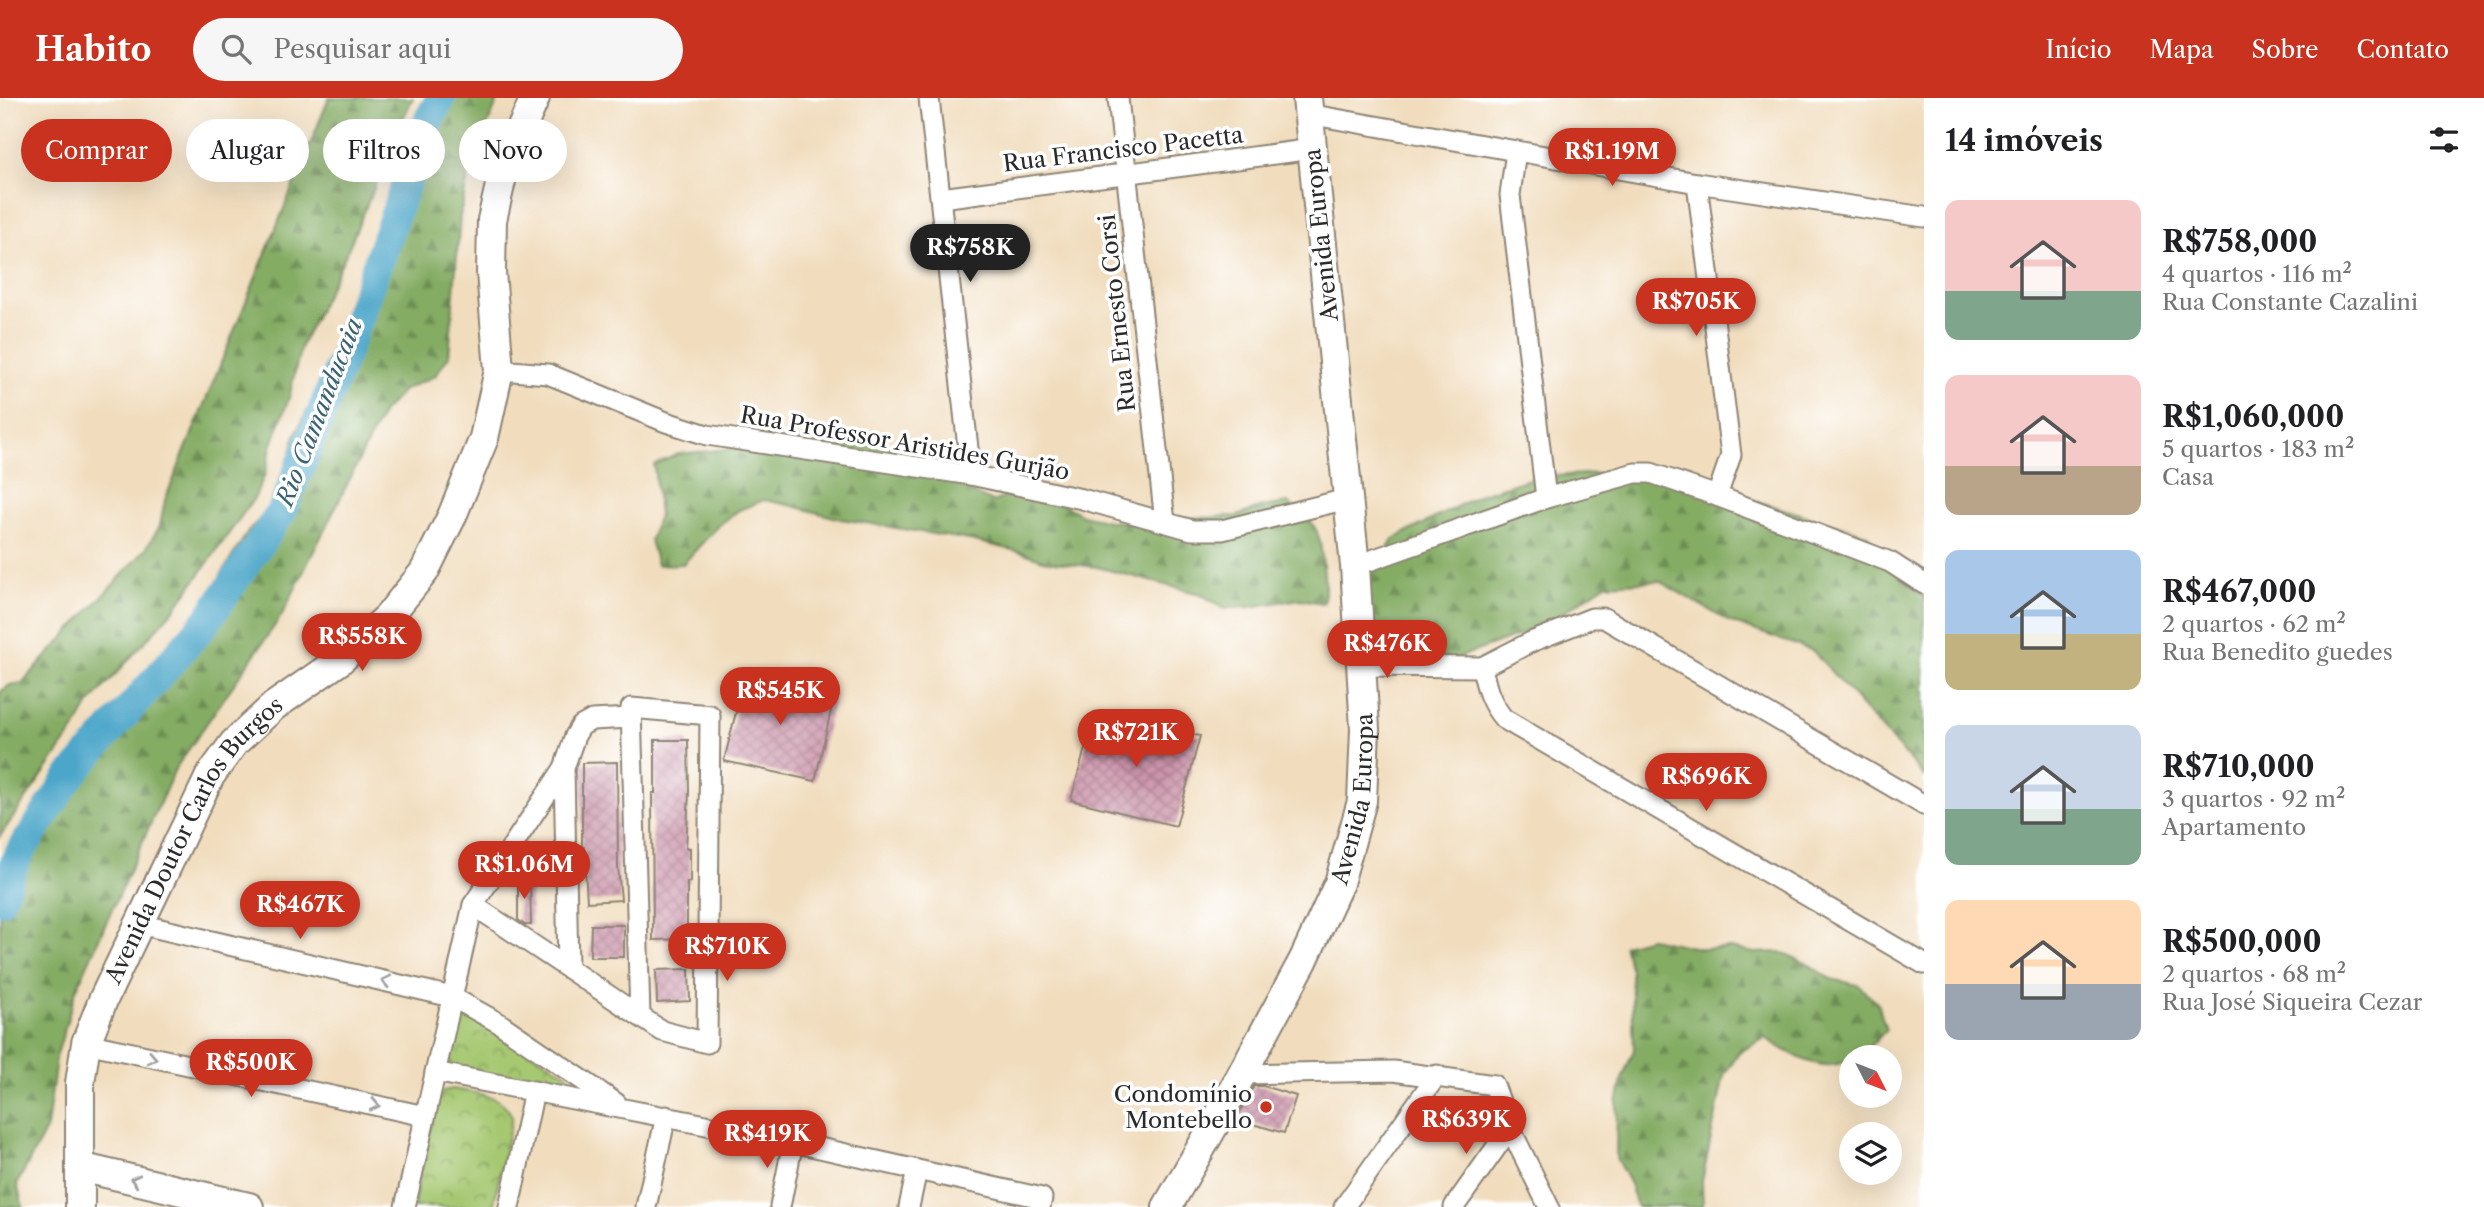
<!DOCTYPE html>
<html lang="pt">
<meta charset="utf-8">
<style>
:root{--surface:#fff;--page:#f6f6f6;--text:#202124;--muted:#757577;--accent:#c8321e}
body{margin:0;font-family:"Libre Caslon Text",serif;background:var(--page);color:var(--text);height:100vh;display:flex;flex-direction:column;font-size:26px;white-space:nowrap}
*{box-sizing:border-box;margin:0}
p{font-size:23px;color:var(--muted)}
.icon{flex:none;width:38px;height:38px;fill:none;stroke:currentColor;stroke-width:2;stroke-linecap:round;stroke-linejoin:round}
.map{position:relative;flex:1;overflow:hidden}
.drawer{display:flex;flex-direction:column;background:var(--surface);width:560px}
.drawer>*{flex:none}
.hud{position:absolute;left:21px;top:21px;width:665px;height:63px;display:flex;gap:14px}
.needle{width:46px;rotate:132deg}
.tools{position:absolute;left:1839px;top:947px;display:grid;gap:14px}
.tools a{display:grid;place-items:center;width:63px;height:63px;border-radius:50%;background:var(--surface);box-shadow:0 7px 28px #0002;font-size:35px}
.price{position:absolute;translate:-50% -60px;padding:0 16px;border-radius:24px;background:var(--accent);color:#fff;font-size:23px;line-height:46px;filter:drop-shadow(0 2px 4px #0008)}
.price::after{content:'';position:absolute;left:50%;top:42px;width:21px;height:16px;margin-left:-10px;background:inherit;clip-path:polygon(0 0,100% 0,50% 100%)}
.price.on{background:#222;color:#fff}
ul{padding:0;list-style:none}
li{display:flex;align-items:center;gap:21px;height:175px;padding:0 21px}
li span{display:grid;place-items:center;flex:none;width:196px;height:140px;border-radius:14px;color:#555}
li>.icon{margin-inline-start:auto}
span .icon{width:84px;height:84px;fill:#fffc;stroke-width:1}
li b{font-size:30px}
h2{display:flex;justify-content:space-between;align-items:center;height:84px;padding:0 21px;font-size:30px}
.tag{padding:0 24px;border-radius:32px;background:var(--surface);box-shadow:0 7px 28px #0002;font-size:24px;line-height:63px}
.tag.on{background:var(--accent);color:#fff}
header{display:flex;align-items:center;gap:42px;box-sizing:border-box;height:98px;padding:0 35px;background:var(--accent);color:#fff}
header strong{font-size:33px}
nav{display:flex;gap:38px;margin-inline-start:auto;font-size:24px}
.search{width:490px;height:63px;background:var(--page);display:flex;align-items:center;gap:18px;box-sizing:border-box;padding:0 24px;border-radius:38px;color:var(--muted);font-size:26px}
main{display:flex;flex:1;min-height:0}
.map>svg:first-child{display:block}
.forest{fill:url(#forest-firs);stroke:#586c47;stroke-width:2}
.park{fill:url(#park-crowns);stroke:#687a4e;stroke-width:2}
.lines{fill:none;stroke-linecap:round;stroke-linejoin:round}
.river{stroke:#4ba6c9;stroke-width:30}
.building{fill:url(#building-cross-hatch)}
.street-casing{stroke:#8e8474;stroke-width:23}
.secondary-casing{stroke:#8e8474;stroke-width:32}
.street{stroke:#fff;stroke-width:19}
.secondary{stroke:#fff;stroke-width:28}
.oneway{stroke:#a0a0a0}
.poi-dot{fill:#c8321e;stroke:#fff;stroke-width:2.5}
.labels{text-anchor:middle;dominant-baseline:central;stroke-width:7;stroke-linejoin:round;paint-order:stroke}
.street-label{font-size:23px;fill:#2b2b2b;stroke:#fff}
.poi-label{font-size:23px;fill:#2b2b2b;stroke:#fff;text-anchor:end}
.water-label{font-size:24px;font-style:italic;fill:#396272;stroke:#fff}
</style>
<header>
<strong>Habito</strong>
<div class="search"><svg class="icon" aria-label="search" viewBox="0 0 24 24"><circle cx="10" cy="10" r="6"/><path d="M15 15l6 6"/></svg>Pesquisar aqui</div>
<nav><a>Início</a><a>Mapa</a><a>Sobre</a><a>Contato</a></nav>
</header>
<main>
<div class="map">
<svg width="1924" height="1109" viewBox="0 0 1924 1109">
<defs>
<pattern id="forest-firs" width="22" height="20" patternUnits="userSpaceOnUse" patternTransform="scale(1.75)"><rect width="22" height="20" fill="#84ac63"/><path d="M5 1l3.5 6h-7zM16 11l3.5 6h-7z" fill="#6c8c52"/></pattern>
<pattern id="park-crowns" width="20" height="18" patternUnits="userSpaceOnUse" patternTransform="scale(1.75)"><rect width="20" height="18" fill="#a6c871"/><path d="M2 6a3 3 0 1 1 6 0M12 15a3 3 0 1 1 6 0" fill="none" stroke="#87a35d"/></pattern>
<pattern id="building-cross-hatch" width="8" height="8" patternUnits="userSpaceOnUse" patternTransform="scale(1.75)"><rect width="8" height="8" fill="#cc94aa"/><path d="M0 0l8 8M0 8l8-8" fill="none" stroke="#a6798b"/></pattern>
</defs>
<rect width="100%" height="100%" fill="#fff"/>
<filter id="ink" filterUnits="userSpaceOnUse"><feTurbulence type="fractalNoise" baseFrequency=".0143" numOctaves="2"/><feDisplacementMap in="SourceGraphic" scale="14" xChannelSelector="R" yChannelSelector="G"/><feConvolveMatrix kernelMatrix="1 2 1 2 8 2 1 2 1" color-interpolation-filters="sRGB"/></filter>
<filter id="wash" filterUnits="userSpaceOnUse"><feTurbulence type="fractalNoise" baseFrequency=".00686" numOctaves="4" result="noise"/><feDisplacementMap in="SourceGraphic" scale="28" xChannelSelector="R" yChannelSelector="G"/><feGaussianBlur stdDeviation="1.57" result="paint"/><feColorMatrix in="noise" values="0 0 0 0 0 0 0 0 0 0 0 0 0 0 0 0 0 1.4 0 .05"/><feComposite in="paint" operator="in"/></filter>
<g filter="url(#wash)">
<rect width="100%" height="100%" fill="#f1ddbe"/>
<g class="forest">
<polygon points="329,0 413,0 385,57 377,83 346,156 301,248 289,300 271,349 265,376 255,399 176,509 89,606 76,629 0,738 0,594 10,587 22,585 145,452 160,428 165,402"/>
<polygon points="432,0 499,0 471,64 460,118 449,258 435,278 403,292 383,314 282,517 175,671 76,892 56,960 47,1030 17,1086 23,1109 0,1109 0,805 18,748 31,725 47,704 99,645 112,622 166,566 200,526 214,503 221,477 235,454 249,432 267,413 280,390 289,365 294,339 306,315 320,293 341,247 369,202 378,177 387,126 395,100 416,53"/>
<path d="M 856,343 L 882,345 L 909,351 L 955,371 L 970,394 L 993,404 L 1017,393 L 1059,404 L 1082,417 L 1109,423 L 1135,425 L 1160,421 L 1237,418 L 1262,409 L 1288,405 C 1318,426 1319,431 1323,467 C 1324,481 1327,491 1323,505 L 1300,501 L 1249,509 L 1224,510 L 1200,496 L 1097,469 L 1046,463 L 1021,454 L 970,442 L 841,421 L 789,407 L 764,402 L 739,412 L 718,428 L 683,466 L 657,467 L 650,442 L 659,417 L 654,367 L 678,356 L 729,351 L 754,344 Z"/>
<polygon points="1653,372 1867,436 1900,479 1924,498 1924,678 1813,553 1728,523 1659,483 1606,486 1543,528 1452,562 1407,558 1370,529 1366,484 1394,441 1481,396 1536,379"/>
<path d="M 1650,840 L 1703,851 L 1729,850 L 1755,855 L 1781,854 L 1808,866 L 1831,881 L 1858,887 L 1878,906 L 1886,932 C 1841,981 1818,974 1765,940 L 1739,954 L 1724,977 L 1702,1083 L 1703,1109 L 1637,1109 L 1630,1086 L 1616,1060 L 1617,1005 L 1623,978 L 1634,952 L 1631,873 L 1624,847 Z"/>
</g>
<g class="park">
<path d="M 462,921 L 475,921 L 567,976 L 571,985 L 566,992 L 457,972 C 441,959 448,945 453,927 Z"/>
<path d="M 453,991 C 476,996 503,995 512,1019 L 493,1109 L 413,1109 L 437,1002 L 443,993 Z"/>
</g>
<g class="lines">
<polyline class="river" points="0,802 17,759 68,681 206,524 282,413 345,256 429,21 441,0"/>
</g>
<g id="blocks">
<g class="building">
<polygon points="746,573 835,595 815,683 724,663"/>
<polygon points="1095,614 1200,638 1176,728 1071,702"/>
<polygon points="655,642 688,642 689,694 686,750 690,750 690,784 687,784 687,841 653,842 652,695 655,695"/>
<polygon points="617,664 618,769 621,802 587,804 584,749 582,749 582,665"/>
<polygon points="518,780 530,780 531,827 525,827 518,822"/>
<polygon points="591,827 624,827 624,859 590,859"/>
<polygon points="689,871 690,903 657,905 656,872"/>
<polygon points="1254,988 1263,988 1296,998 1284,1035 1236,1021"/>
</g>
</g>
</g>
<g filter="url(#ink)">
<use href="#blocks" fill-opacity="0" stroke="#8e8474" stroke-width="2"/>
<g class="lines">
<g class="street-casing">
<g id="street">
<polyline points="929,0 971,377"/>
<polyline points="1118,0 1165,424"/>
<polyline points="1308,16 1697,85 1924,119"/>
<polyline points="1516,53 1510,97 1546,400"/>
<polyline points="1697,85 1731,357 1717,398"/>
<polyline points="941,100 1313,51"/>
<polyline points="499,272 548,276 666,324 707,337 971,377 1082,401 1192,432 1222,432 1347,401"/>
<polyline points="1355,468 1546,400 1635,375 1651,375 1717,398 1890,464 1924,486"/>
<polyline points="1362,568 1482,569 1531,544 1592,520 1604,520 1924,707"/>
<path d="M 1482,569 C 1486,589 1490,605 1504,621 L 1924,866"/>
<polyline points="564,670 568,870"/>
<polyline points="473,807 662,933 707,945 710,617 631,610 640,918"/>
<polyline points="139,826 452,899 499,925 616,1005"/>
<polyline points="86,945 425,1018"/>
<polyline points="435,974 793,1044 1042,1100 1040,1109"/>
<polyline points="1243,976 1393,973 1494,987 1510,1030 1549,1109"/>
<polyline points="405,1109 473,807 564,670 575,638 581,628 592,622 631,620"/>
<polyline points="509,1109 534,993"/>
<polyline points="646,1109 666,1018"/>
<polyline points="780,1109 793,1044"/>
<polyline points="909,1109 917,1072"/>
<polyline points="1344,1109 1437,977"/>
<polyline points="1454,1109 1510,1030"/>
</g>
</g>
<g class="secondary-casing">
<g id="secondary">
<polyline points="80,1069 249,1109"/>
<path id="s1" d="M 80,1109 L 80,985 L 86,945 L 103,902 L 210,678 L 234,645 L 274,608 L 339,563 L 387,520 L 424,474 L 452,418 L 484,340 L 499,272 L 491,174 L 492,122 L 504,70 L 535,0"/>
<path id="s2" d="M 1167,1109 L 1213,1029 L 1303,863 L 1339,785 L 1362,703 L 1365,631 L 1355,468 L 1307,0"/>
</g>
</g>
<use href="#street" class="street"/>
<use href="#secondary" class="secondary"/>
</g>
<defs><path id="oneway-chevron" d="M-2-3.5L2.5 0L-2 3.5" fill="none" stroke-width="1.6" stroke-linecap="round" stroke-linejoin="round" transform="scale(1.75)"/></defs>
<g class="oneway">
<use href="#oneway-chevron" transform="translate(386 883) rotate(-167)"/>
<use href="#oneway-chevron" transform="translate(152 960) rotate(12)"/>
<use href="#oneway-chevron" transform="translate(375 1007) rotate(12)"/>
<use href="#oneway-chevron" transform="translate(135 1082) rotate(-166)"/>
</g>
</g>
<circle class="poi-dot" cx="1266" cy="1009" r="7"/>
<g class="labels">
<g class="street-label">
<text transform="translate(1123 51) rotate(-7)">Rua Francisco Pacetta</text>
<text transform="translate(1321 137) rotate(-96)">Avenida Europa</text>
<text transform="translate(1117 215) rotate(-96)">Rua Ernesto Corsi</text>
<text transform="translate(905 345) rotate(10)">Rua Professor Aristides Gurjão</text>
<text stroke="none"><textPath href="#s2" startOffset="453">Avenida Europa</textPath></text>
<text stroke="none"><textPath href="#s1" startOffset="396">Avenida Doutor Carlos Burgos</textPath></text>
</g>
<g class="poi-label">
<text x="1252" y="996">Condomínio<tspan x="1252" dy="26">Montebello</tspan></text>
</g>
<g class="water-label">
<text transform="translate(319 314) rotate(-69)">Rio Camanducaia</text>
</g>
</g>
</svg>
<div class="tools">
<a><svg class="needle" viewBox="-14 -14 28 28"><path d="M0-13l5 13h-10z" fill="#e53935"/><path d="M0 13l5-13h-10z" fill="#757577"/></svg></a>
<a><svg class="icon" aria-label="layers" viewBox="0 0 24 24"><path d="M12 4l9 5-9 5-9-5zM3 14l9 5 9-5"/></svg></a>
</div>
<b class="price" style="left:1612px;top:90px">R$1.19M</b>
<b class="price on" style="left:970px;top:186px">R$758K</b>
<b class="price" style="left:1696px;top:240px">R$705K</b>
<b class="price" style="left:362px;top:575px">R$558K</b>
<b class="price" style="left:1387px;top:582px">R$476K</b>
<b class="price" style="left:780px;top:629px">R$545K</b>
<b class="price" style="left:1136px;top:671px">R$721K</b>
<b class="price" style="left:1706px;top:715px">R$696K</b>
<b class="price" style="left:524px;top:803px">R$1.06M</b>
<b class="price" style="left:300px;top:843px">R$467K</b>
<b class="price" style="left:727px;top:885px">R$710K</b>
<b class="price" style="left:251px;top:1001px">R$500K</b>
<b class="price" style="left:1466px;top:1058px">R$639K</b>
<b class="price" style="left:767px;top:1072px">R$419K</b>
<div class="hud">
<a class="tag on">Comprar</a>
<a class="tag">Alugar</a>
<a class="tag">Filtros</a>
<a class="tag">Novo</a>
</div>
</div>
<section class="drawer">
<h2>14 imóveis<svg class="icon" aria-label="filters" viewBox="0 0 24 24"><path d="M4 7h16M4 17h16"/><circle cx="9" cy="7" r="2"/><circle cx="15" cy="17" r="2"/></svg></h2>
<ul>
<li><span style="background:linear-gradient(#f6c9c9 65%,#7fa58c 0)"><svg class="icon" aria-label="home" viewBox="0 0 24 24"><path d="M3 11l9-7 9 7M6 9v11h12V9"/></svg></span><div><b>R$758,000</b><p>4 quartos · 116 m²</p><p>Rua Constante Cazalini</p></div></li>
<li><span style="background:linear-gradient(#f6c9c9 65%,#b9a48a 0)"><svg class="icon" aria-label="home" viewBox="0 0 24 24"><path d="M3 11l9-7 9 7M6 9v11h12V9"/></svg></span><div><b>R$1,060,000</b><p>5 quartos · 183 m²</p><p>Casa</p></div></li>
<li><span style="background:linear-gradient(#a9c7e8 60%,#c2b280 0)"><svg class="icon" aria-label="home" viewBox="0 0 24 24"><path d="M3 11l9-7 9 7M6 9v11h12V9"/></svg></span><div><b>R$467,000</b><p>2 quartos · 62 m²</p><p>Rua Benedito guedes</p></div></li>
<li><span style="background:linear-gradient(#c9d6e8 60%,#7fa58c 0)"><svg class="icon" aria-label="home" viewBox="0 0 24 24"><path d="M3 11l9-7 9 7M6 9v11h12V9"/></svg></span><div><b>R$710,000</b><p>3 quartos · 92 m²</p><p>Apartamento</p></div></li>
<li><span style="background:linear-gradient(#ffd9b3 60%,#9aa5b1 0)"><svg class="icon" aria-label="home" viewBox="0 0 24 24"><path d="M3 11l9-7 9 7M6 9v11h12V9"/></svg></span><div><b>R$500,000</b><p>2 quartos · 68 m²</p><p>Rua José Siqueira Cezar</p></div></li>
</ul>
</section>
</main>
